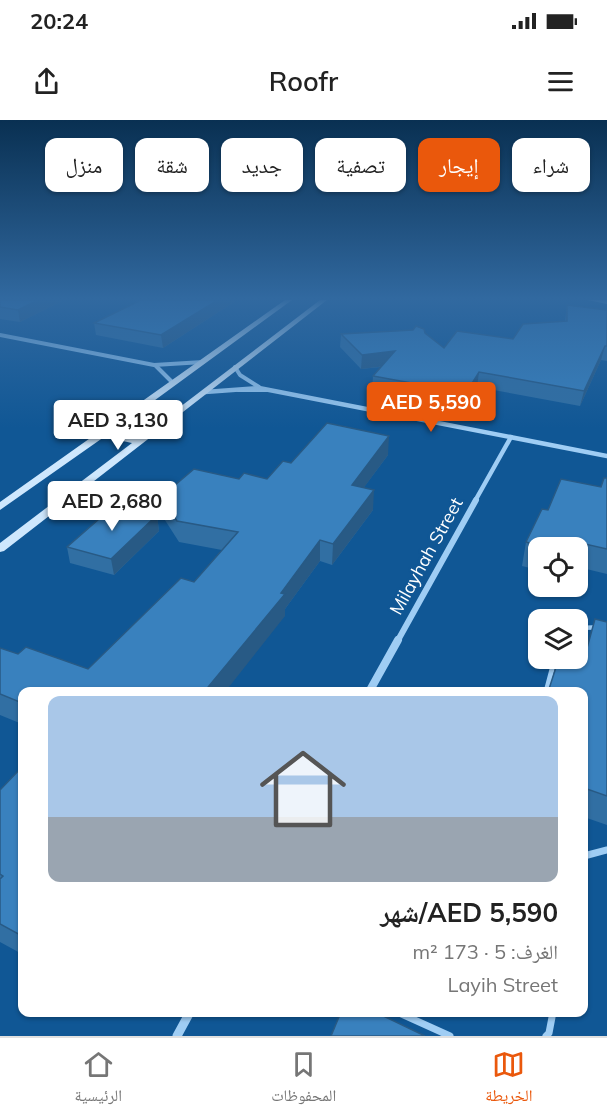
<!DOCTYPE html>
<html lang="ar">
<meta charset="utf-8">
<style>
:root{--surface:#fff;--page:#f6f6f6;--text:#222;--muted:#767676;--line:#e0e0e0;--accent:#ea580c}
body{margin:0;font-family:Mulish,"Noto Naskh Arabic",sans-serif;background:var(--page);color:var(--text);direction:rtl;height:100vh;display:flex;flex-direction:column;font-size:22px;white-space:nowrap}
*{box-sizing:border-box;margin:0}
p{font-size:20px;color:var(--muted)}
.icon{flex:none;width:33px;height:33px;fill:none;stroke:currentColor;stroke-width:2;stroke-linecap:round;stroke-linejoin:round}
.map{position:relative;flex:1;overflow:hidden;direction:ltr}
.side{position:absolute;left:18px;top:567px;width:570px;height:330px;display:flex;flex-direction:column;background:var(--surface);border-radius:12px;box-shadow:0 2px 4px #0004;direction:rtl}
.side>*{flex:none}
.banner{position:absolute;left:18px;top:18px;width:572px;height:54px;direction:rtl;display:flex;gap:12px}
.buttons{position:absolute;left:528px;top:417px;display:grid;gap:12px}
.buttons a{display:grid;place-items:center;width:60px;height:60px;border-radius:12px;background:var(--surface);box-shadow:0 2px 4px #0004;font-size:30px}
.price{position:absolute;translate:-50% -51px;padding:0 14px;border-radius:6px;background:#fff;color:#222;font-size:20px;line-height:39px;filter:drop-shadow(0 2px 3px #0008)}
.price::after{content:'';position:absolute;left:50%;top:36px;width:18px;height:14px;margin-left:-9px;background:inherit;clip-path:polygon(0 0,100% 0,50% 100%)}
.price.current{background:var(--accent);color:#fff}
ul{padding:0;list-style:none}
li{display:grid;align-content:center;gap:12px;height:318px;padding:0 30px}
li span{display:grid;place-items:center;height:186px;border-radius:12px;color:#555}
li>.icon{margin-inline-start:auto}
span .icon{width:108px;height:108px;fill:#fffc;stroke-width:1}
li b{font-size:26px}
.pill{padding:0 21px;border-radius:12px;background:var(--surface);box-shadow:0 2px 4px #0004;font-size:21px;line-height:54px}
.pill.current{background:var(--accent);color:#fff}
.status{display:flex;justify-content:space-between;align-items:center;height:42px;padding:0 30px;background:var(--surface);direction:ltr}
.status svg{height:16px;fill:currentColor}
header{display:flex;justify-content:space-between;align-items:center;height:78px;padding:0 30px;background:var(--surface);font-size:27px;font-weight:600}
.tabs{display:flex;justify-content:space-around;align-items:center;height:84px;border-top:2px solid var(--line);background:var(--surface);font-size:16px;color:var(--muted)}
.tabs a{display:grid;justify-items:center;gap:3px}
.tabs .current{color:var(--accent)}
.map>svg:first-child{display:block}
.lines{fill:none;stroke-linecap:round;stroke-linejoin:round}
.lane-far2{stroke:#9fcdf4;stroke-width:4.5}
.lane-far1{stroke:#9fcdf4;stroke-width:5}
.lane{stroke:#9fcdf4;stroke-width:7}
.street-far4{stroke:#9fcdf4;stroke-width:4}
.street-far3{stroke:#9fcdf4;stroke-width:4.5}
.street-far2{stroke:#9fcdf4;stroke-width:6}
.street-far1{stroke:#9fcdf4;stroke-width:8}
.street{stroke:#9fcdf4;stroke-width:9}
.secondary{fill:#cee7fd;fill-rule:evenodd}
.wall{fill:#316fa3}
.shaded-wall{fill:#285a85}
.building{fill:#3981be;stroke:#285a85;stroke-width:1.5}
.labels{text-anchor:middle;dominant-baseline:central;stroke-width:5;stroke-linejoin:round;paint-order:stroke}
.street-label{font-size:18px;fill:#fff;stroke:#105795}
</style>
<div class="status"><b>20:24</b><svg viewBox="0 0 49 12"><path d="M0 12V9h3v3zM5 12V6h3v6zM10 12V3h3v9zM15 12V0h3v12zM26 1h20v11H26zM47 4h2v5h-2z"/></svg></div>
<header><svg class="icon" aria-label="menu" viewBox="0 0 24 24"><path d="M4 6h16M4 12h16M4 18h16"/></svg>Roofr<svg class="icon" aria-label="share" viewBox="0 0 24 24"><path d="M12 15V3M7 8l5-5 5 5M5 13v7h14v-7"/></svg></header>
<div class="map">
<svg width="607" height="916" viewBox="0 0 607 916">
<rect width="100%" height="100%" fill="#105795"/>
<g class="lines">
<polyline class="lane-far2" points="578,508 607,507"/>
<polyline class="lane-far1" points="546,572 555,538"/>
<g class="lane">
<polyline points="584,736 607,730"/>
<polyline points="397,892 450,916"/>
<polyline points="546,916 549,913 553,892"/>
</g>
<g class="street-far4">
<polyline points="0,215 154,245 203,242"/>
<polyline points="155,245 173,263"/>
<polyline points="235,247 240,255 259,267"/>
<polyline points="238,270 267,270"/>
</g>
<g class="street-far3">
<polyline points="259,268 607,336"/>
<polyline points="205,272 258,268"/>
<polyline points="475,381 511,317"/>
</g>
<polyline class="street-far2" points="397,522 476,380"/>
<polyline class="street-far1" points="369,572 398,520"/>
<polyline class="street" points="177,916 190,892"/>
<g class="secondary">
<polygon points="285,180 292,180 110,313 138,319 320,180 327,180 4,431 0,432 0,423 132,323 104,317 0,390 0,382"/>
<polygon points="588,180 607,180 607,184"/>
</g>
</g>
<g class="wall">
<polygon points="0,180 64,180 20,202 0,199"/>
<polygon points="237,180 163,228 96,215 94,203"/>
<polygon points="567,185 607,190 607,241 601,240 580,286 477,267 464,288 372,271 373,256 381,247 361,249 340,227 341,214 425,213 444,228 513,219 565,201"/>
<polygon points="388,335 364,367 373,390 332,445 320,441 285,489 285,496 22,572 22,604 0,595 0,528 18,534 88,549 194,462 222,430 179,422 163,397 161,377 239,359 267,359 291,343"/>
<polygon points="607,358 607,454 578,447 578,428 538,428 538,450 522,446 526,422 548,390 601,367"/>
<polygon points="157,395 159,411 114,455 70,443 67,427"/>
<polygon points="607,502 607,705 584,697 584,572 587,528"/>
<polygon points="22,647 22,834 0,822 0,670"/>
</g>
<g class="shaded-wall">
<polygon points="38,180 64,180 20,202 18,190"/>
<polygon points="218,180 237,180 163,228 161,215"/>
<polygon points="605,226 601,240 580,286 584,271"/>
<polygon points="395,231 394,245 361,249 362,235"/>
<polygon points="479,252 477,267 464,288 466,273"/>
<polygon points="389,316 388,335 351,385 352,365"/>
<polygon points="374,370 373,390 332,445 333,424"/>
<polygon points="157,395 159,411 114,455 111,439"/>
<polygon points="320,420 320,441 285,489 285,496 225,572 204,572"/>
</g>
<g class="building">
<polygon points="0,180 38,180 18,190 0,187"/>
<polygon points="141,180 218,180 161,215 94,203"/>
<polygon points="567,185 607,190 607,226 605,226 584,271 479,252 466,273 373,256 395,231 362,235 341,214 413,210 416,206 424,209 425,213 444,228 457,211 513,219 523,204 567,201"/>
<polygon points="327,303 389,316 352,365 374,370 333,424 320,420 281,473 285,474 204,572 22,572 22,583 0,574 0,528 18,534 26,527 88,549 181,458 194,462 238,412 177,401 161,377 194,349 239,359 244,353 267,359 283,341 291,343"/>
<polygon points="604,358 607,358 607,429 559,418 555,428 547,428 526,422 542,389 548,390 561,359 601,367"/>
<polygon points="115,385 157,395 111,439 67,427"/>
<polygon points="595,499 607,502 607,676 584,668 584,572 548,572 559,538 578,538 578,526 587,528"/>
<polygon points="22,647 22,816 0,804 0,759 3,756 0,754 0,670"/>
<polygon points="341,892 375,892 425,916 331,916"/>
</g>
<linearGradient id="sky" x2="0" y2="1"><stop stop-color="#093052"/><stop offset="0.58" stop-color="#3169a0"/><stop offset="1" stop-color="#3169a0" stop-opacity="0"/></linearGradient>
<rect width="607" height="308" fill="url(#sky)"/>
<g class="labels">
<g class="street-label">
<text transform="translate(426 436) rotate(-61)">Milayhah Street</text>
</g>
</g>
</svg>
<div class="buttons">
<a><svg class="icon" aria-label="locate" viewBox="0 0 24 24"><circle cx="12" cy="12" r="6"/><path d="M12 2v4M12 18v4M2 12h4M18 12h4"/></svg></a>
<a><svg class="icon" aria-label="layers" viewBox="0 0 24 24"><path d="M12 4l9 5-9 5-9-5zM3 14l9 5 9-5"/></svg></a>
</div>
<b class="price current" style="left:431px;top:313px">AED 5,590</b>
<b class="price" style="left:118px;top:331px">AED 3,130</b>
<b class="price" style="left:112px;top:412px">AED 2,680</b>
<div class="banner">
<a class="pill">شراء</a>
<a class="pill current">إيجار</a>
<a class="pill">تصفية</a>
<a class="pill">جديد</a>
<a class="pill">شقة</a>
<a class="pill">منزل</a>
</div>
<section class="side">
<ul>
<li><span style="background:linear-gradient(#a9c7e8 65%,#9aa5b1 0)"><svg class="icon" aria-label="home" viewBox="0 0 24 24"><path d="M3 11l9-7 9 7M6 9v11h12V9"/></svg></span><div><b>AED 5,590/شهر</b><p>الغرف: 5 · 173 m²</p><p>Layih Street</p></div></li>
</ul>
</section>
</div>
<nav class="tabs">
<a class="current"><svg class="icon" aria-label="map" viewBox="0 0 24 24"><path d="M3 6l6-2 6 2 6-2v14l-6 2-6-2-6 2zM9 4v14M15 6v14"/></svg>الخريطة</a>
<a><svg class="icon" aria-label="saved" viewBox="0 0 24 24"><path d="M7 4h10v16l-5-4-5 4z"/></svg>المحفوظات</a>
<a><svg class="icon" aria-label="home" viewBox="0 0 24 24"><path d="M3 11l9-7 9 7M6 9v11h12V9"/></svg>الرئيسية</a>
</nav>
